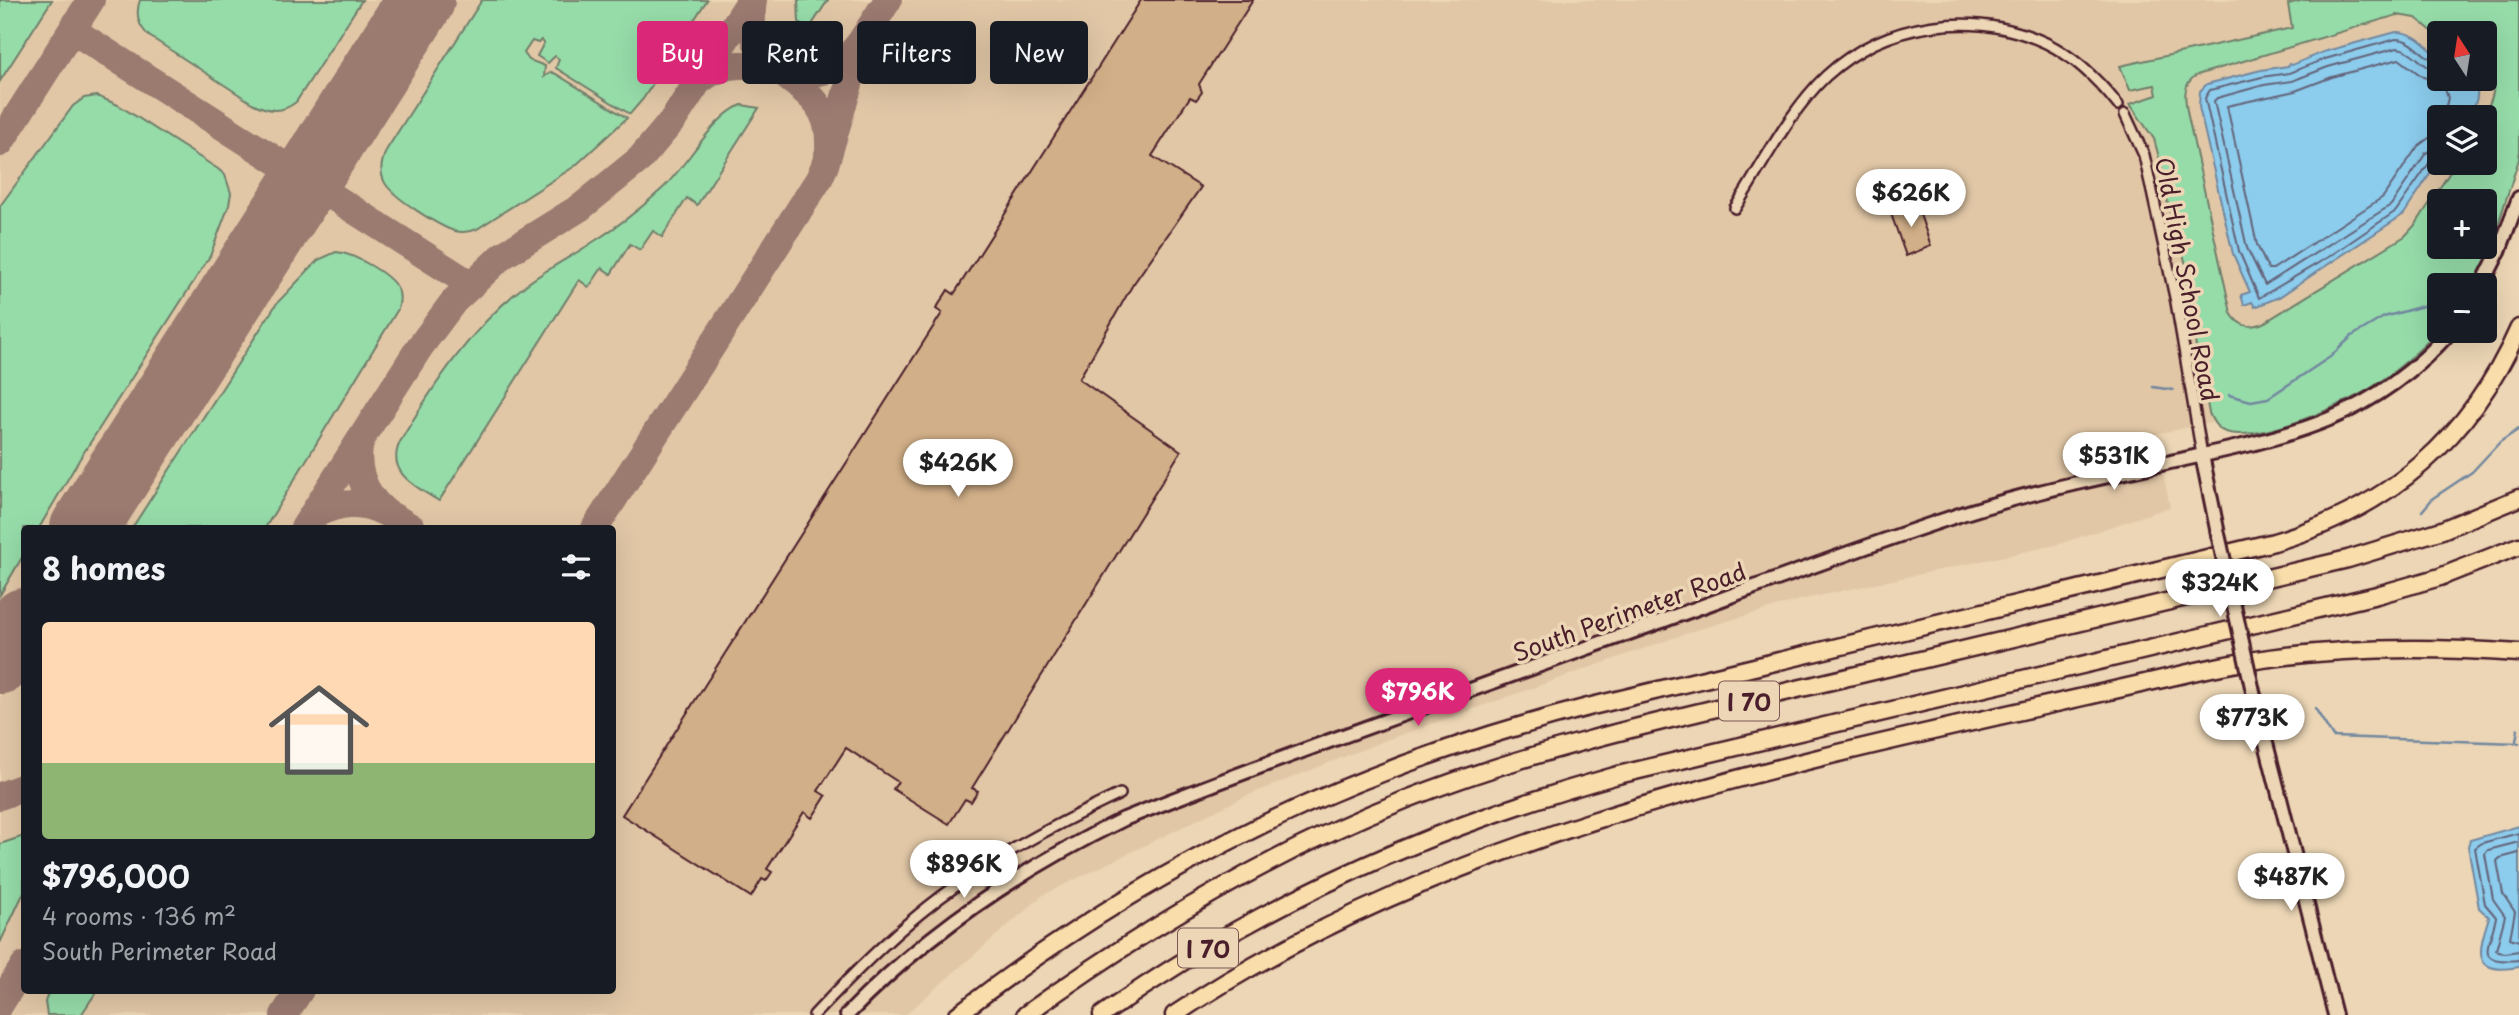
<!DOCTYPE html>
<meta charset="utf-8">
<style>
:root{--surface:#171b24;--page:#20242c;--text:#f1f3f6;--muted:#9ea1a6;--line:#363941;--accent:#db2777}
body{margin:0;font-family:"Playpen Sans",sans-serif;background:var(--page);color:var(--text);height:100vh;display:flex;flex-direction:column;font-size:26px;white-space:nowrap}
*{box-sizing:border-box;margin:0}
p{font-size:23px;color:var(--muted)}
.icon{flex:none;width:38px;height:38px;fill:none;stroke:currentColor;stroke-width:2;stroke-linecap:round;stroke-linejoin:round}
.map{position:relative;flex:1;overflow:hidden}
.sheet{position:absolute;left:21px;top:525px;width:595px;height:469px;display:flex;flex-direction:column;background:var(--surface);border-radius:7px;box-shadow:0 7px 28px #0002}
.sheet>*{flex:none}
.top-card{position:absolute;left:637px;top:21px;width:665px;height:63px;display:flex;gap:14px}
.needle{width:46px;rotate:348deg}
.controls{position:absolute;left:2427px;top:21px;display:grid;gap:14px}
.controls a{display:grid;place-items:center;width:70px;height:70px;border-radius:7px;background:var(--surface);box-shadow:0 7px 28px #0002;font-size:35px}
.price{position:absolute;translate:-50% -60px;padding:0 16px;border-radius:24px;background:#fff;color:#222;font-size:23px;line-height:46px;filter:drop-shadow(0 2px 4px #0008)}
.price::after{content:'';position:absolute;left:50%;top:42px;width:21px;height:16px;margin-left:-10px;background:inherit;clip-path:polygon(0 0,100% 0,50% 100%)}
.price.current{background:var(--accent);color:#fff}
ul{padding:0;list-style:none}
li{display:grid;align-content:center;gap:14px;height:371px;padding:0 21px}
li+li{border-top:2px solid var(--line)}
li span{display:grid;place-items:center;height:217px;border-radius:7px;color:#555}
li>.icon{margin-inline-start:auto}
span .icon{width:126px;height:126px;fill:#fffc;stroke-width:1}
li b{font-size:30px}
h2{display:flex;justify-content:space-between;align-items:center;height:84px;padding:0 21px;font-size:30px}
.tag{padding:0 24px;border-radius:7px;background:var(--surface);box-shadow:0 7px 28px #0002;font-size:24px;line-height:63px}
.tag.current{background:var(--accent);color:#fff}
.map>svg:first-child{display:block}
.built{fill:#e1c7a6;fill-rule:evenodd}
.green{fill:#96dca9;stroke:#707e6a;stroke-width:2;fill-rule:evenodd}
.water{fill:#8ccced;stroke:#72879f;stroke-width:2}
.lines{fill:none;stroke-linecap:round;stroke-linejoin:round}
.shore{stroke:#646479;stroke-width:2}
.stream{stroke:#72879f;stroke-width:2.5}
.taxiway{stroke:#9b7a70;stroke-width:28}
.runway{stroke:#9b7a70;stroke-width:68}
.building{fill:#d1af88;stroke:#4a1f2b;stroke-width:2}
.street-casing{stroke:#4a1f2b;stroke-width:14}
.secondary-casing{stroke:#4a1f2b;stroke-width:18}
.highway-casing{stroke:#4a1f2b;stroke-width:21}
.street{stroke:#ecd6b5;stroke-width:9}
.secondary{stroke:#ecd6b5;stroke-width:12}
.highway{stroke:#f9deab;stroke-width:16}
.secondary-bridge-casing{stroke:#4a1f2b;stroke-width:18;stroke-linecap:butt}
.secondary-bridge{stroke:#ecd6b5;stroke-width:12}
.labels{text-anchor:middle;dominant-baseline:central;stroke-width:7;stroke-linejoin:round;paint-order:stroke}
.shield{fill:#ecd6b5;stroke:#7b5654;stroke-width:2}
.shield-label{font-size:23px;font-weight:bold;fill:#4a1f2b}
.street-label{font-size:24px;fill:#4a1f2b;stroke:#ecd6b5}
</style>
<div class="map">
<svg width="2519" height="1015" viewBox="0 0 2519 1015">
<rect width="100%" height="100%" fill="#ecd6b5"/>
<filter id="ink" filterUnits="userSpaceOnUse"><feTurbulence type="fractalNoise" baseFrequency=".0143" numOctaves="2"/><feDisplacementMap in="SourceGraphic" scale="14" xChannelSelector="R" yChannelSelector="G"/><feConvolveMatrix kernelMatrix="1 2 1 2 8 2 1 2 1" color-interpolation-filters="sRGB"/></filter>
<g filter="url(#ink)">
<path class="built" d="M 0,0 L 2519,0 L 2485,201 L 2440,201 L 2441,266 L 2241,417 L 2155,434 L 2170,507 L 2056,545 L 1804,599 L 1693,631 L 1386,740 L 1246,796 L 1043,895 L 905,1015 L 0,1015 ZM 2440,33 L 2485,33 L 2485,79 L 2440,79 ZM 2440,117 L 2485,117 L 2485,163 L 2440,163 ZM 24,528 L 612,528 L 612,990 L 24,990 Z"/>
<g class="green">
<polygon points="0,0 52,0 0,81"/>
<path d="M 140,0 L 362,0 L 296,102 C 281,114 268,111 252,103 L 149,36 C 138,26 135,14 140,0 Z"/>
<path d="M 482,0 L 707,0 L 643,99 L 630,114 L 556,68 L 559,59 L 555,56 L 548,63 L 537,56 L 544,43 L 541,40 L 538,43 L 532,41 L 524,53 L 529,60 L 545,66 L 544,77 L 551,72 L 556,74 L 627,118 L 575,166 L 477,229 C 470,232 463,233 455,231 C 440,227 390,196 384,181 C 379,171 382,159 387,149 Z"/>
<polygon points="798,0 828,0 809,29 799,22"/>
<path d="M 2304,0 L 2519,0 L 2519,159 L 2488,256 L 2472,285 L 2440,285 L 2439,329 C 2421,350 2398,370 2374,386 C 2345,404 2253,447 2221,430 C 2215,426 2212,420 2209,413 L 2184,285 L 2189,278 C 2184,249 2170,222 2166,193 L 2168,191 L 2154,139 L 2130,104 L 2157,95 L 2155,85 L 2130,90 L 2120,66 L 2292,28 L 2288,4 ZM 2397,15 L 2416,18 L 2439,37 L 2440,33 L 2485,33 L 2485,75 C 2502,90 2488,100 2485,117 C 2482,129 2485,149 2485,163 L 2456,163 L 2416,224 L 2405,236 L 2265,322 C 2250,329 2239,327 2231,313 L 2188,116 C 2185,100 2181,84 2197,75 ZM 2440,201 L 2485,201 L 2485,247 L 2440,247 Z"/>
<polygon points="97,96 118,105 218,169 225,175 231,193 229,205 210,256 79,460 39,528 24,528 24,554 0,595 0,206 73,106 84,98"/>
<path d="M 742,105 L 759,108 L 697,205 L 687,198 L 662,237 L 653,231 L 640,250 L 630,244 L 611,274 L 602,268 L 589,287 L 579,280 L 439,501 C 417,487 385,473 400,442 C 433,385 474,324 527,284 C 547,269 569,258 590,244 C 616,228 639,210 662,189 C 686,167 714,114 742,105 Z"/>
<path d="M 336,252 C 352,253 389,273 397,288 C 401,294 400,302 398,309 L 265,528 L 132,528 L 277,303 L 318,260 Z"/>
<polygon points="24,836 24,892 0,943 0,844"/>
<polygon points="49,990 97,990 97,991 81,1015 47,1015 45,1002"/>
</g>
<g class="water">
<path d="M 2396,32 C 2415,32 2425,45 2439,57 L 2440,79 C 2470,79 2490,83 2468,117 L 2440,117 L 2439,160 L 2404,214 L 2279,297 L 2255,307 L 2252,302 L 2244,305 L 2241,295 L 2250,292 L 2233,254 L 2199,107 L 2200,91 L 2207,84 L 2261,70 L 2288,66 L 2289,64 L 2292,65 L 2323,52 Z"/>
<path d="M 2519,826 L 2519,967 C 2471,976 2478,951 2489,917 L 2479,908 L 2468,846 L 2470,840 Z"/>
</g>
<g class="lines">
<g class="shore">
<path d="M 2440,62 C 2422,59 2415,39 2396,39 L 2325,59 L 2289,73 L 2262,77 L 2210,90 L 2205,98 L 2239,251 L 2259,298 L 2330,256 L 2396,211 L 2432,159 L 2440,156"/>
<path d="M 2440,71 C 2422,69 2414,49 2397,48 L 2328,67 L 2292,81 L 2264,85 L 2217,98 L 2214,101 L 2247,248 L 2265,285 L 2391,205 L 2426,153 L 2440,147"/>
<polyline points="2440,136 2429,138 2418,146 2383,197 2273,269 2268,269 2257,245 2227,106 2295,91 2332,77 2399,59 2423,77 2443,83 2448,98 2443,117"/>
<path d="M 2519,833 L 2482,843 L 2475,848 L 2485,904 L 2496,917 C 2490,948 2472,964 2519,960"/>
<polyline points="2519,842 2488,850 2485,854 2493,899 2505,916 2496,950 2504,953 2519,951"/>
<polyline points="2519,853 2500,858 2497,861 2503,894 2515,912 2510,938 2519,941"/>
</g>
<g class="stream">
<polyline points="2442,285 2449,282"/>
<polyline points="2153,387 2173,390"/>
<polyline points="2229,395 2251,401 2268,398 2330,357 2352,336 2384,317 2423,306 2440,288"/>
<polyline points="2422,511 2433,498 2472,472 2500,442 2519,429"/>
<polyline points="2315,708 2333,737 2519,743"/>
<polyline points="2516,741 2518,729"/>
</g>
<g class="taxiway">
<path d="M 753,0 C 739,85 832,71 829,145"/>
<polyline points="72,30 470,284"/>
<path d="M 700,80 C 758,35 808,112 860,43"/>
<polyline points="0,143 91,0"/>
<path d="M 361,439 C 353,465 363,493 383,510"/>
<path d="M 313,515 C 354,494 375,505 412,528"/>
<polyline points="304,528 419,348 454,301 502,256 581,207 640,159 673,120 751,0"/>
<polyline points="595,528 819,179 825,165 862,40 888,0"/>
<polyline points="0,796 24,787"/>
<polyline points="0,1004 24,966"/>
<polyline points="284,1015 300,990"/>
</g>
<g class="runway">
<polyline points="84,528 421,0"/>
<polyline points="0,660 24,622"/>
</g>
</g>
<g class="building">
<polygon points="1141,0 1253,0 1199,84 1202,92 1196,100 1190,97 1152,156 1201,187 1132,286 1079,379 1181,451 972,788 978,791 971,802 965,799 949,824 893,789 898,782 846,748 818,791 826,796 812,818 804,812 767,869 772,872 766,881 762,879 751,897 622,815 942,313 936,309 948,290 954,294"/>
<polygon points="1916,203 1931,246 1906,256 1890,211"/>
</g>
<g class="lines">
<g class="street-casing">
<g id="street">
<polyline points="2125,114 2144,155 2176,302 2202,455"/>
<path d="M 1735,208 C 1762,166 1790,110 1826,76 C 1885,22 1974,9 2046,43 C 2075,57 2099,81 2118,105"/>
<path d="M 814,1015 C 847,980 881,945 918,915 C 978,865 1050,827 1120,794"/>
</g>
</g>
<g class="secondary-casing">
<g id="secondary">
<polyline points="2482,285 2499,251 2519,198"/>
<polyline points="2202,455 2218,534"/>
<polyline points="2254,696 2335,1015"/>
<path d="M 847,1015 C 927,932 1021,869 1124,819 C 1277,758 1433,704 1587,648 C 1706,606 1824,560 1944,520 C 2016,495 2091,480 2166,463 C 2281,438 2369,424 2451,331"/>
</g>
</g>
<g class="highway-casing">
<g id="highway">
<path d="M 957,1015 C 1152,864 1353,767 1592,706 L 2274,542 C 2390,508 2470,439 2519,328"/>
<path d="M 1025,1015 C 1144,929 1270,853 1407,799 C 1542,746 1683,716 1823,683 C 1998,642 2173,601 2348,559 L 2442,530 L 2519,498"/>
<path d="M 1102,1015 C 1258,905 1434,826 1618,775 L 2377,595 L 2440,577 L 2519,546"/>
<path d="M 1174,1015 C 1474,814 1852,752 2197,671 C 2303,647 2411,645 2519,653"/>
</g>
</g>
<use href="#street" class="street"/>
<use href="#secondary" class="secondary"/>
<use href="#highway" class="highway"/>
<g class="secondary-bridge-casing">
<polyline id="secondary-bridge" points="2218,534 2254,696"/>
</g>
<use href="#secondary-bridge" class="secondary-bridge"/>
</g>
</g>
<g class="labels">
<g class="shield">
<rect x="1719" y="681.5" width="60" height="39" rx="5"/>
<rect x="1178" y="928.5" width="60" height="39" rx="5"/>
</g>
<g class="shield-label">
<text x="1749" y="701">I 70</text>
<text x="1208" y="948">I 70</text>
</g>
<g class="street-label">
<text transform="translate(2188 279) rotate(79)">Old High School Road</text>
<text transform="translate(1629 611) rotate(-20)">South Perimeter Road</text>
</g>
</g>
</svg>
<div class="controls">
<a><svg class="needle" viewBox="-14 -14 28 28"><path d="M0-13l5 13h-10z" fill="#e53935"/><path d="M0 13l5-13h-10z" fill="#9ea1a6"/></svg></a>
<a><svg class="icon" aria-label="layers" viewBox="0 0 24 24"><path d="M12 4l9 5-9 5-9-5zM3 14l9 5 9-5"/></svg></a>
<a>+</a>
<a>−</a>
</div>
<b class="price" style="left:1911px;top:229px">$626K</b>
<b class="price" style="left:2114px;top:492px">$531K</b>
<b class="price" style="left:958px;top:499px">$426K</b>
<b class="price" style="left:2220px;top:619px">$324K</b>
<b class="price current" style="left:1418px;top:728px">$796K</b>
<b class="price" style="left:2252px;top:754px">$773K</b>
<b class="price" style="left:964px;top:900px">$896K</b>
<b class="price" style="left:2291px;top:913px">$487K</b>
<div class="top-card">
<a class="tag current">Buy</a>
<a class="tag">Rent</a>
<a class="tag">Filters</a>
<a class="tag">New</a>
</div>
<section class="sheet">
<h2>8 homes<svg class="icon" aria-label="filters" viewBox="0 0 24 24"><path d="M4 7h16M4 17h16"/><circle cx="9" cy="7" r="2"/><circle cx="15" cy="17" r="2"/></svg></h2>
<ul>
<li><span style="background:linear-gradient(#ffd9b3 65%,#8fb573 0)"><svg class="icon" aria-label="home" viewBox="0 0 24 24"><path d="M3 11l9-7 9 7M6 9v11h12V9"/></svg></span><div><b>$796,000</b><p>4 rooms · 136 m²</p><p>South Perimeter Road</p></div></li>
</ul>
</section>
</div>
